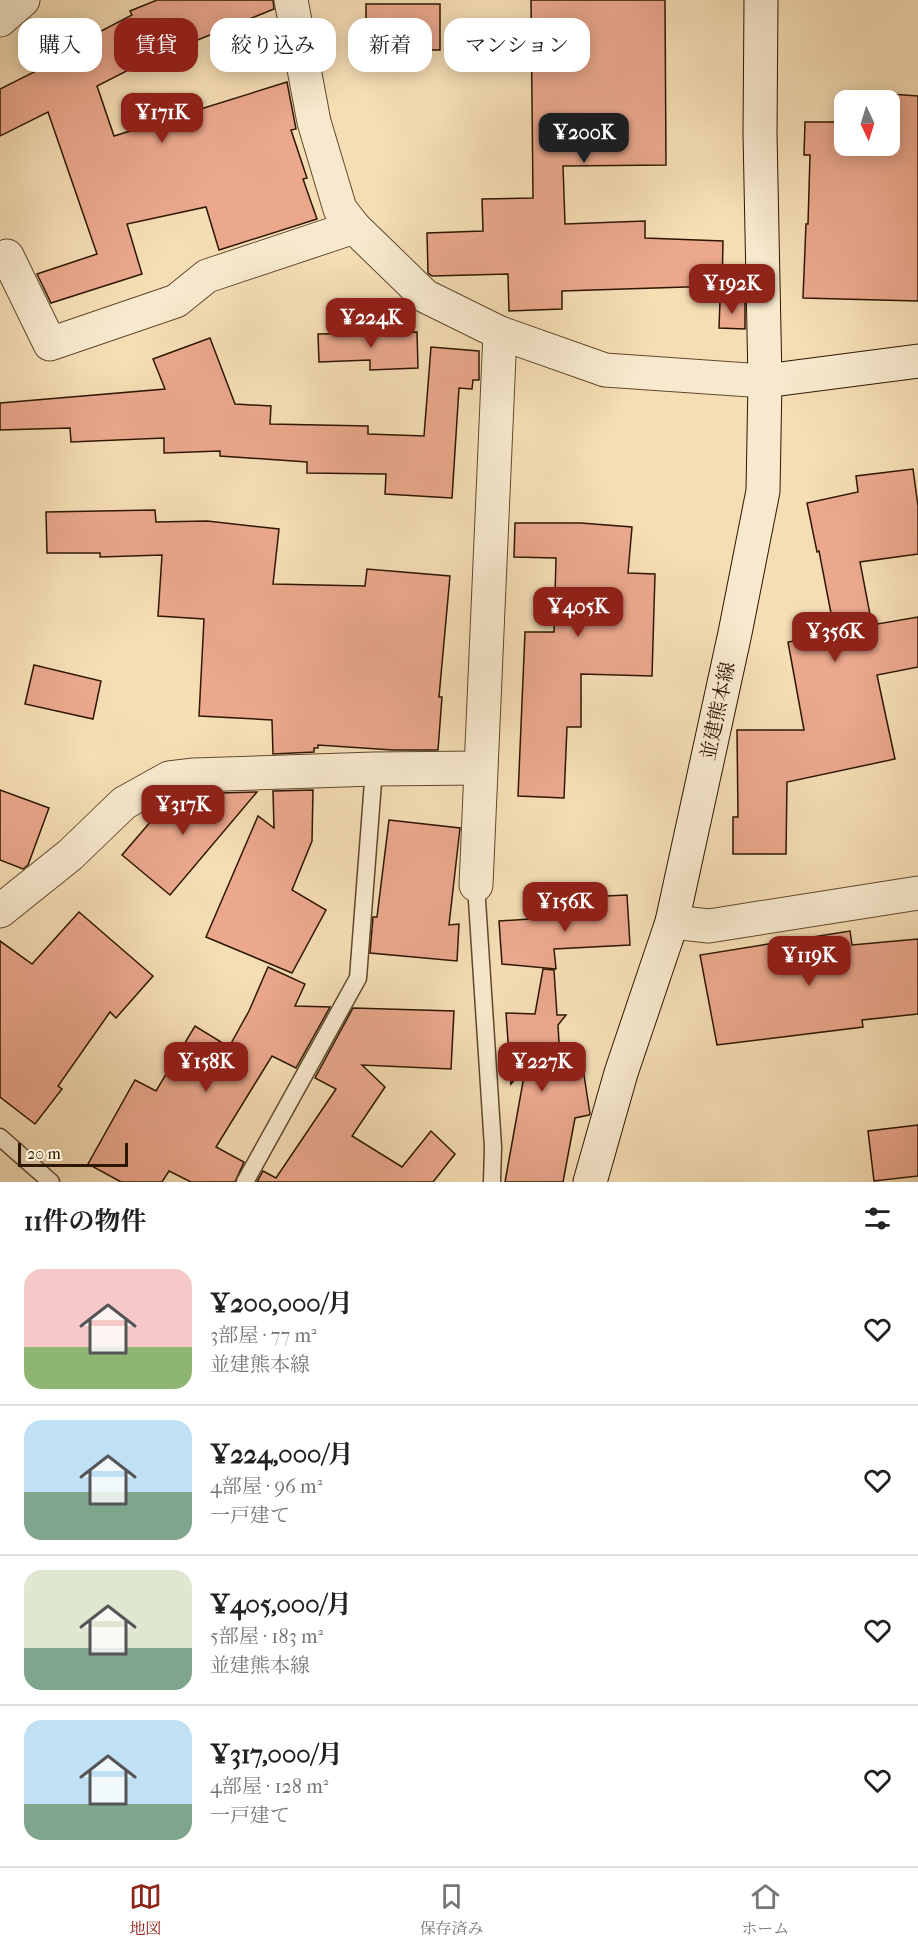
<!DOCTYPE html>
<html lang="ja">
<meta charset="utf-8">
<style>
:root{--surface:#fff;--page:#f6f6f6;--text:#222;--muted:#767676;--line:#e0e0e0;--accent:#8f2418}
body{margin:0;font-family:"IM FELL French Canon","Noto Serif JP",serif;background:var(--page);color:var(--text);height:100vh;display:flex;flex-direction:column;font-size:22px;white-space:nowrap}
*{box-sizing:border-box;margin:0}
p{font-size:20px;color:var(--muted)}
.icon{flex:none;width:33px;height:33px;fill:none;stroke:currentColor;stroke-width:2;stroke-linecap:round;stroke-linejoin:round}
.map{position:relative;height:1182px;overflow:hidden}
.panel{display:flex;flex-direction:column;background:var(--surface);flex:1}
.panel>*{flex:none}
.banner{position:absolute;left:18px;top:18px;width:600px;height:54px;display:flex;gap:12px}
.needle{width:39px;rotate:176deg}
.tools{position:absolute;left:834px;top:90px;display:grid;gap:12px}
.tools a{display:grid;place-items:center;width:66px;height:66px;border-radius:12px;background:var(--surface);box-shadow:0 3px 15px #0003;font-size:30px}
.scale{position:absolute;left:18px;bottom:15px;width:110px;box-sizing:border-box;padding-left:6px;border:3px solid #2e1700;border-top:0;font-size:16px;line-height:21px;white-space:nowrap;color:#2e1700;-webkit-text-stroke:4px #f8e9ce;paint-order:stroke}
.price{position:absolute;translate:-50% -51px;padding:0 14px;border-radius:12px;background:var(--accent);color:#fff;font-size:20px;line-height:39px;filter:drop-shadow(0 2px 3px #0008)}
.price::after{content:'';position:absolute;left:50%;top:36px;width:18px;height:14px;margin-left:-9px;background:inherit;clip-path:polygon(0 0,100% 0,50% 100%)}
.price.selected{background:#222;color:#fff}
ul{padding:0;list-style:none}
li{display:flex;align-items:center;gap:18px;height:150px;padding:0 24px}
li+li{border-top:2px solid var(--line)}
li span{display:grid;place-items:center;flex:none;width:168px;height:120px;border-radius:18px;color:#555}
li>.icon{margin-inline-start:auto}
span .icon{width:72px;height:72px;fill:#fffc;stroke-width:1}
li b{font-size:26px}
h2{display:flex;justify-content:space-between;align-items:center;height:72px;padding:0 24px;font-size:26px}
.tag{padding:0 21px;border-radius:18px;background:var(--surface);box-shadow:0 3px 15px #0003;font-size:21px;line-height:54px}
.tag.selected{background:var(--accent);color:#fff}
.tabs{display:flex;justify-content:space-around;align-items:center;height:84px;border-top:2px solid var(--line);background:var(--surface);font-size:16px;color:var(--muted)}
.tabs a{display:grid;justify-items:center;gap:3px}
.tabs .selected{color:var(--accent)}
.map>svg:first-child{display:block}
.building{fill:#eba88d;stroke:#2e1700;stroke-width:1.5}
.lines{fill:none;stroke-linecap:round;stroke-linejoin:round}
.lane-casing{stroke:#60482d;stroke-width:19}
.street-casing{stroke:#60482d;stroke-width:35}
.secondary-casing{stroke:#2e1700;stroke-width:35}
.lane{stroke:#f8e9ce;stroke-width:16}
.street{stroke:#f8e9ce;stroke-width:33}
.secondary{stroke:#f8e9ce;stroke-width:33}
.labels{text-anchor:middle;dominant-baseline:central;stroke-width:5;stroke-linejoin:round;paint-order:stroke}
.street-label{font-size:20px;fill:#2e1700;stroke:#f8e9ce}
</style>
<div class="map">
<svg width="918" height="1182" viewBox="0 0 918 1182">
<rect width="100%" height="100%" fill="#f5ddb4"/>
<filter id="stains"><feTurbulence type="fractalNoise" baseFrequency=".00333" numOctaves="4"/><feColorMatrix values="0 0 0 0 .2 0 0 0 0 .09 0 0 0 0 .02 0 0 0 .5 -.17"/></filter>
<radialGradient id="worn" r=".72"><stop offset=".6" stop-color="#630" stop-opacity="0"/><stop offset="1" stop-color="#630" stop-opacity=".3"/></radialGradient>
<g class="building">
<polygon points="157,0 273,0 274,9 146,61 97,86 114,136 287,82 296,129 291,130 307,178 303,179 317,219 219,250 206,207 127,224 142,274 51,303 37,274 97,254 48,112 0,136 0,89 64,57 61,52 132,15 130,11"/>
<polygon points="531,0 665,0 666,165 563,166 565,224 645,221 645,238 723,241 722,287 686,287 562,291 562,309 509,311 508,274 432,276 428,273 427,233 483,231 482,199 533,198"/>
<polygon points="366,4 440,4 440,50 366,49"/>
<polygon points="877,93 918,96 918,301 803,298 806,224 808,224 810,155 804,155 805,122 844,122 844,146 890,146 890,100 877,100"/>
<polygon points="720,301 745,302 745,329 719,328"/>
<polygon points="417,332 418,368 370,370 370,360 319,362 318,334"/>
<polygon points="210,338 235,404 271,406 270,424 368,426 368,434 424,436 431,347 479,351 479,380 473,380 472,389 459,388 452,498 385,494 386,474 307,473 307,462 220,456 220,451 164,453 164,438 71,442 70,428 0,430 0,403 165,389 153,359"/>
<polygon points="913,469 918,506 918,554 860,562 872,625 918,617 918,667 877,675 895,759 787,782 786,854 733,854 733,817 738,817 737,730 804,730 788,642 835,634 819,551 817,552 807,503 858,492 856,476"/>
<polygon points="155,510 156,522 207,521 279,529 273,584 365,586 367,569 450,576 439,697 442,697 438,750 393,750 318,745 318,748 314,748 314,752 273,754 272,720 199,716 204,619 158,616 162,555 100,557 100,553 47,553 46,512"/>
<polygon points="515,523 581,523 632,527 628,573 655,574 652,676 581,674 581,727 567,727 564,798 518,796 525,632 554,632 556,558 514,557"/>
<polygon points="34,665 101,681 93,719 25,704"/>
<polygon points="0,790 49,808 28,865 23,869 0,860"/>
<polygon points="313,790 312,841 292,890 326,910 292,973 206,937 258,816 274,828 273,791"/>
<polygon points="257,792 170,895 122,855 170,799 175,796 191,794 208,808 220,793"/>
<polygon points="389,820 460,828 449,925 459,924 457,961 370,953 373,917 377,917"/>
<polygon points="627,895 630,945 554,949 556,969 502,964 499,921 586,915 585,897"/>
<polygon points="79,912 153,976 116,1018 110,1012 58,1086 62,1089 35,1124 0,1097 0,941 32,964"/>
<polygon points="850,931 852,945 918,939 918,1014 862,1020 863,1027 717,1045 700,955"/>
<polygon points="268,967 305,984 295,1006 330,1007 296,1068 272,1056 216,1147 244,1162 235,1182 191,1182 169,1171 162,1182 121,1182 88,1164 135,1080 156,1091 195,1026 229,1047 249,1011"/>
<polygon points="543,969 554,970 557,1015 566,1015 558,1025 561,1078 584,1075 590,1114 589,1115 575,1118 563,1182 505,1182 526,1065 511,1084 506,1013 535,1014"/>
<polygon points="353,1008 454,1011 451,1069 362,1065 385,1087 352,1136 402,1167 431,1131 455,1154 433,1182 257,1182 263,1171 276,1178 336,1089 315,1078"/>
<polygon points="918,1125 918,1176 874,1181 868,1131"/>
</g>
<g class="lines">
<g class="lane-casing">
<g id="lane">
<polyline points="476,885 493,1147 492,1182"/>
<polyline points="0,1137 51,1182"/>
<polyline points="245,1182 358,978 374,769"/>
</g>
</g>
<g class="street-casing">
<g id="street">
<polyline points="291,0 314,122 340,209 354,227 425,296 500,333 605,370 765,381"/>
<polyline points="0,20 23,0"/>
<polyline points="7,256 50,344 176,301 207,276 354,227"/>
<polyline points="476,885 500,333"/>
<polyline points="0,911 70,855 124,803 169,778 194,775 374,769 480,768"/>
<polyline points="672,922 709,926 918,893"/>
</g>
</g>
<g class="secondary-casing">
<g id="secondary">
<polyline points="765,381 918,361"/>
<polyline points="590,1182 621,1073 672,922 735,633 763,491 765,381 760,133 761,0"/>
</g>
</g>
<use href="#lane" class="lane"/>
<use href="#street" class="street"/>
<use href="#secondary" class="secondary"/>
</g>
<g class="labels">
<g class="street-label">
<text transform="translate(718 711) rotate(-78)">並建熊本線</text>
</g>
</g>
<rect width="100%" height="100%" filter="url(#stains)"/>
<rect width="100%" height="100%" fill="url(#worn)"/>
</svg>
<div class="tools">
<a><svg class="needle" viewBox="-14 -14 28 28"><path d="M0-13l5 13h-10z" fill="#e53935"/><path d="M0 13l5-13h-10z" fill="#767676"/></svg></a>
</div>
<div class="scale">20 m</div>
<b class="price" style="left:162px;top:144px">¥171K</b>
<b class="price selected" style="left:584px;top:164px">¥200K</b>
<b class="price" style="left:732px;top:315px">¥192K</b>
<b class="price" style="left:371px;top:349px">¥224K</b>
<b class="price" style="left:578px;top:638px">¥405K</b>
<b class="price" style="left:835px;top:663px">¥356K</b>
<b class="price" style="left:183px;top:836px">¥317K</b>
<b class="price" style="left:565px;top:933px">¥156K</b>
<b class="price" style="left:809px;top:987px">¥119K</b>
<b class="price" style="left:206px;top:1093px">¥158K</b>
<b class="price" style="left:542px;top:1093px">¥227K</b>
<div class="banner">
<a class="tag">購入</a>
<a class="tag selected">賃貸</a>
<a class="tag">絞り込み</a>
<a class="tag">新着</a>
<a class="tag">マンション</a>
</div>
</div>
<section class="panel">
<h2>11件の物件<svg class="icon" aria-label="filters" viewBox="0 0 24 24"><path d="M4 7h16M4 17h16"/><circle cx="9" cy="7" r="2"/><circle cx="15" cy="17" r="2"/></svg></h2>
<ul>
<li><span style="background:linear-gradient(#f6c9c9 65%,#8fb573 0)"><svg class="icon" aria-label="home" viewBox="0 0 24 24"><path d="M3 11l9-7 9 7M6 9v11h12V9"/></svg></span><div><b>¥200,000/月</b><p>3部屋 · 77 m²</p><p>並建熊本線</p></div><svg class="icon" aria-label="heart" viewBox="0 0 24 24"><path d="M12 20l-8-8c-3-5 5-10 8-4 3-6 11-1 8 4z"/></svg></li>
<li><span style="background:linear-gradient(#bfe0f5 60%,#7fa58c 0)"><svg class="icon" aria-label="home" viewBox="0 0 24 24"><path d="M3 11l9-7 9 7M6 9v11h12V9"/></svg></span><div><b>¥224,000/月</b><p>4部屋 · 96 m²</p><p>一戸建て</p></div><svg class="icon" aria-label="heart" viewBox="0 0 24 24"><path d="M12 20l-8-8c-3-5 5-10 8-4 3-6 11-1 8 4z"/></svg></li>
<li><span style="background:linear-gradient(#dfe7d0 65%,#7fa58c 0)"><svg class="icon" aria-label="home" viewBox="0 0 24 24"><path d="M3 11l9-7 9 7M6 9v11h12V9"/></svg></span><div><b>¥405,000/月</b><p>5部屋 · 183 m²</p><p>並建熊本線</p></div><svg class="icon" aria-label="heart" viewBox="0 0 24 24"><path d="M12 20l-8-8c-3-5 5-10 8-4 3-6 11-1 8 4z"/></svg></li>
<li><span style="background:linear-gradient(#bfe0f5 70%,#7fa58c 0)"><svg class="icon" aria-label="home" viewBox="0 0 24 24"><path d="M3 11l9-7 9 7M6 9v11h12V9"/></svg></span><div><b>¥317,000/月</b><p>4部屋 · 128 m²</p><p>一戸建て</p></div><svg class="icon" aria-label="heart" viewBox="0 0 24 24"><path d="M12 20l-8-8c-3-5 5-10 8-4 3-6 11-1 8 4z"/></svg></li>
</ul>
</section>
<nav class="tabs">
<a class="selected"><svg class="icon" aria-label="map" viewBox="0 0 24 24"><path d="M3 6l6-2 6 2 6-2v14l-6 2-6-2-6 2zM9 4v14M15 6v14"/></svg>地図</a>
<a><svg class="icon" aria-label="saved" viewBox="0 0 24 24"><path d="M7 4h10v16l-5-4-5 4z"/></svg>保存済み</a>
<a><svg class="icon" aria-label="home" viewBox="0 0 24 24"><path d="M3 11l9-7 9 7M6 9v11h12V9"/></svg>ホーム</a>
</nav>
